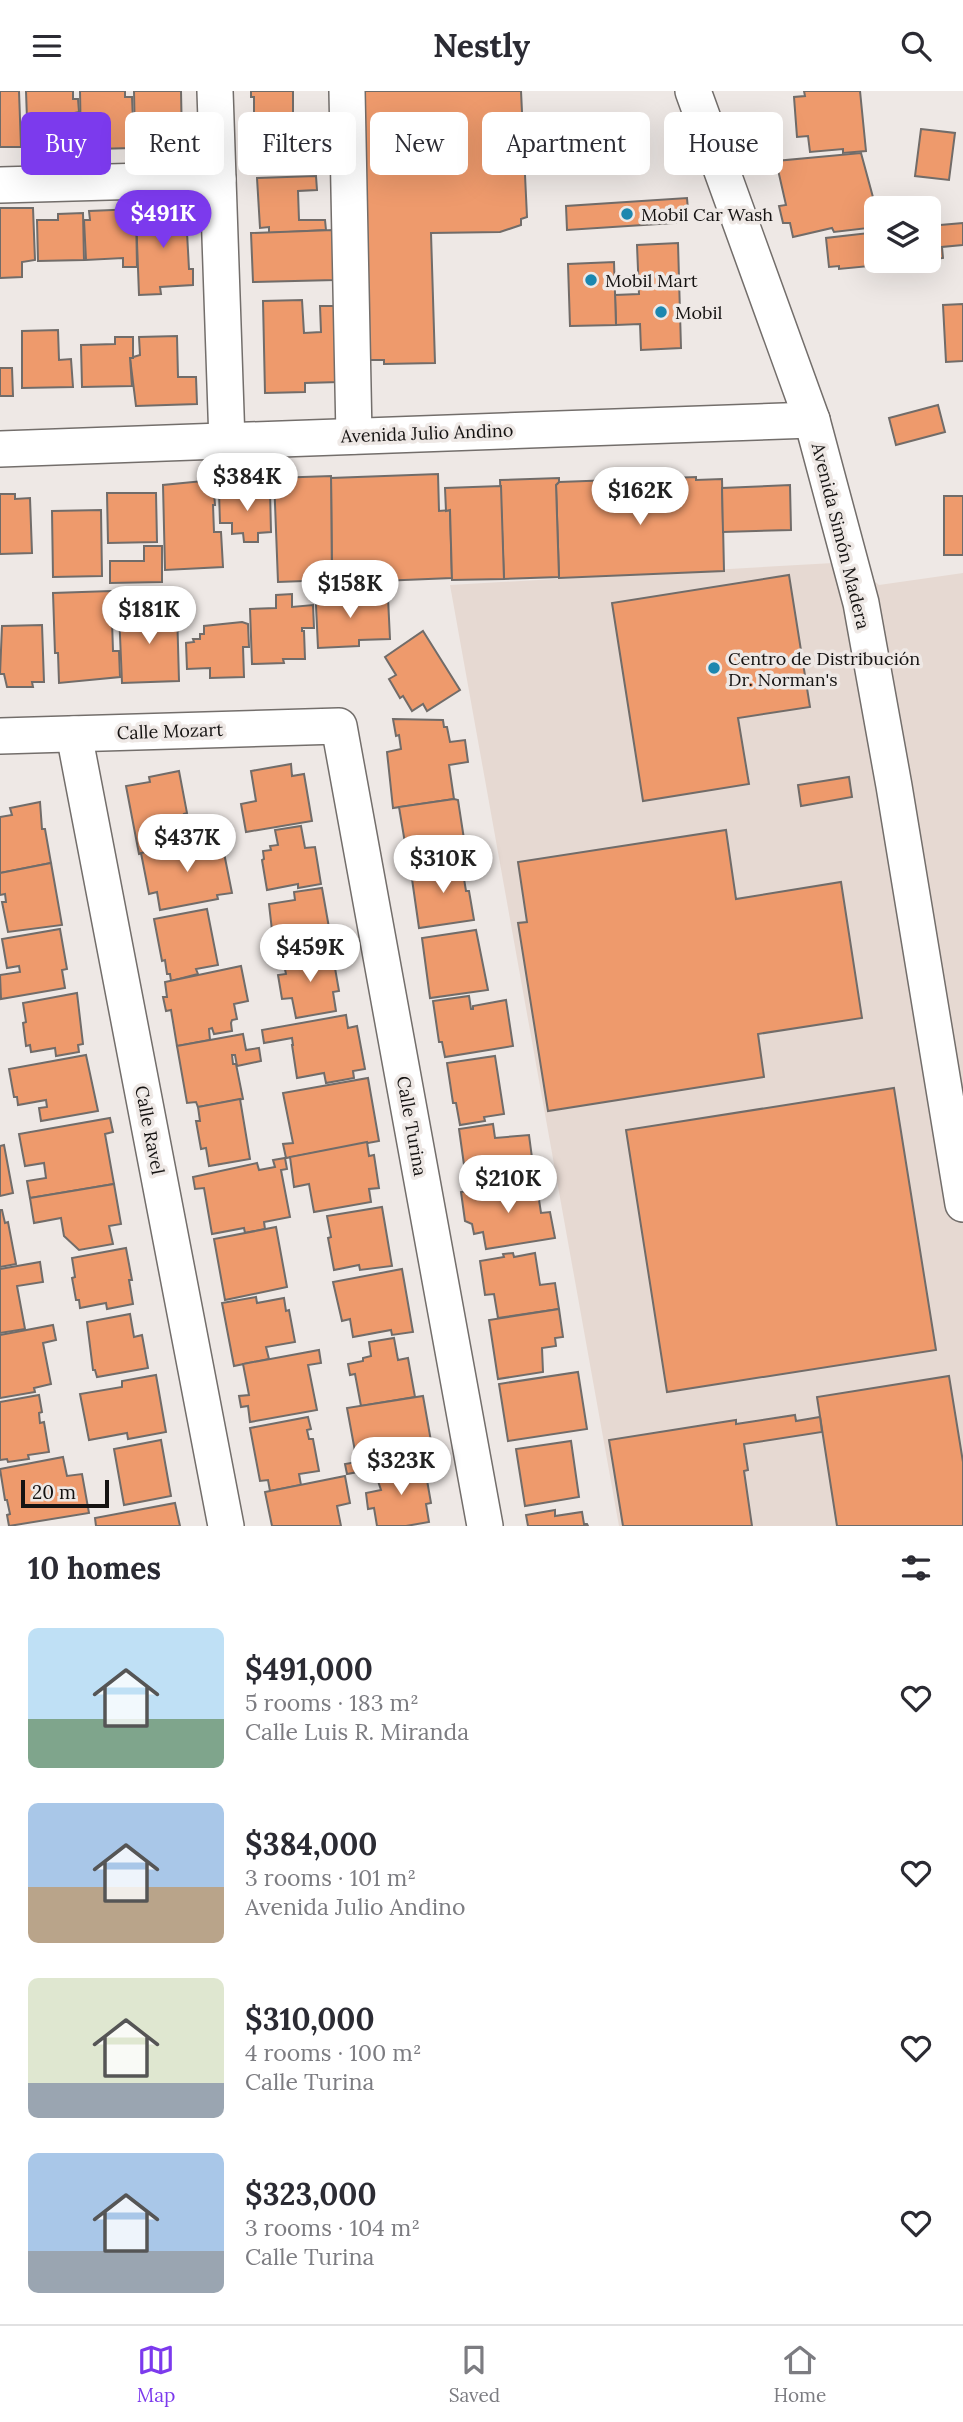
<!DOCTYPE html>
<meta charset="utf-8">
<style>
:root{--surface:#fff;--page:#f2f2f3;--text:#2b2b33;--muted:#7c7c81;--line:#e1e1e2;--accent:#7c3aed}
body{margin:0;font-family:Lora,serif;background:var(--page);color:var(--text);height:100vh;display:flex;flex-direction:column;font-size:26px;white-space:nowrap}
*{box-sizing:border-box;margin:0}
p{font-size:23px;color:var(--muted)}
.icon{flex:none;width:38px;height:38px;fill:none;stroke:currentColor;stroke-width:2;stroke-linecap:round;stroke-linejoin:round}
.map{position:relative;height:1435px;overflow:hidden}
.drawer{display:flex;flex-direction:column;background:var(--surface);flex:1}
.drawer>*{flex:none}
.top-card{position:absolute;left:21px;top:21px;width:922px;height:63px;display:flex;gap:14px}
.buttons{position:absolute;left:864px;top:105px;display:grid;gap:14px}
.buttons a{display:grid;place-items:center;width:77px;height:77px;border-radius:10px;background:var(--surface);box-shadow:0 7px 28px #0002;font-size:35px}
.scale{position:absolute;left:21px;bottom:18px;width:88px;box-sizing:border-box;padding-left:7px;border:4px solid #151312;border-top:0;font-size:19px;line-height:24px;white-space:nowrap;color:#151312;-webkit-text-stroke:5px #eee8e5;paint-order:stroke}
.price{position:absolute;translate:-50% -60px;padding:0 16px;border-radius:24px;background:#fff;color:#222;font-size:23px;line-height:46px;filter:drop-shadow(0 2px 4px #0008)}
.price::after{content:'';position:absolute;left:50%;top:42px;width:21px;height:16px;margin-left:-10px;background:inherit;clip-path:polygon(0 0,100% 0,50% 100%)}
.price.current{background:var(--accent);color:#fff}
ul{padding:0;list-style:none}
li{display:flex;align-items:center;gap:21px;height:175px;padding:0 28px}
li span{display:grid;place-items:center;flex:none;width:196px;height:140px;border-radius:10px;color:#555}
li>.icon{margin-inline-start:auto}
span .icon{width:84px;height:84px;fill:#fffc;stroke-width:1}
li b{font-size:30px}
h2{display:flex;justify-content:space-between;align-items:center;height:84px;padding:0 28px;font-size:30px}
.chip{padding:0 24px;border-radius:10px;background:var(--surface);box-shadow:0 7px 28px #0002;font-size:24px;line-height:63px}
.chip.current{background:var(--accent);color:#fff}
header{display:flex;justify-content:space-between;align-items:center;height:91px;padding:0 28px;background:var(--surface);font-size:32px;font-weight:800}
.tab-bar{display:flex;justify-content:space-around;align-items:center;height:98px;border-top:2px solid var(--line);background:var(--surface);font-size:19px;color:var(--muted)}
.tab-bar a{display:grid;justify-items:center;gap:4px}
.tab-bar .current{color:var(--accent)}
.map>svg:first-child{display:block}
.built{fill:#e6d9d2}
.building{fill:#ee9a6c;stroke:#716c69;stroke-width:2}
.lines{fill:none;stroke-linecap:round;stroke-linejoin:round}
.minor-casing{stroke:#736e6b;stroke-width:38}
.minor{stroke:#fff;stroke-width:35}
.poi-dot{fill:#1c87af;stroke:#eee8e5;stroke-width:2.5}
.labels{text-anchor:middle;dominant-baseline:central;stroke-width:7;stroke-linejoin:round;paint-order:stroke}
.poi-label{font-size:18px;fill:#151312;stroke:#eee8e5;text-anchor:start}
.street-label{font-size:18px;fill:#151312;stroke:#eee8e5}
</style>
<header><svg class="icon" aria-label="menu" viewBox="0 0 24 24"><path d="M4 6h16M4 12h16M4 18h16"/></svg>Nestly<svg class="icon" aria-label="search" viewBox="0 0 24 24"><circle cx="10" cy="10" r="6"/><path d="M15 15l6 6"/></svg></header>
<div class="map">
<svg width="963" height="1435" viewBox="0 0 963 1435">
<rect width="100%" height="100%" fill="#eee8e5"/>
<polygon class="built" points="851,471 879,494 963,482 963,1435 619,1435 450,494"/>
<g class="building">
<polygon points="0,0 19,0 21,56 0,56"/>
<polygon points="26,0 73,0 73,8 78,8 79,21 74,22 75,55 28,57"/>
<polygon points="80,0 125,0 125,6 132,6 133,30 129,30 133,57 95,58 95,55 81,56"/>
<polygon points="134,0 181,0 182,49 135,50"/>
<polygon points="251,0 293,0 293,25 254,26 254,6 251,6"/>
<polygon points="363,0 521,0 527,126 521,128 521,134 500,141 431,142 435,272 384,273 384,269 369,269"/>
<polygon points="804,0 860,0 866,60 843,62 843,58 810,61 808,45 797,46 794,6 805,5"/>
<polygon points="334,31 336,78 245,80 244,33"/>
<polygon points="921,38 955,42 949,89 915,85"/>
<polygon points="861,62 874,110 872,115 877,136 834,141 832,137 793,146 790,132 783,132 779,115 786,114 776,70"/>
<polygon points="316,85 317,99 298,100 299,129 325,129 326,139 269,142 269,136 260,137 257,87"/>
<polygon points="687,107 689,131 567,139 566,115"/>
<polygon points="177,116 186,123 189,178 193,178 193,194 160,196 161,203 139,204 136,125 142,125 142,118"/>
<polygon points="0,117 33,117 35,169 22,171 22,186 0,187"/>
<polygon points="136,118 137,176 123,176 123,167 86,169 84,129 90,129 89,120"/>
<polygon points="83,122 84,169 38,170 37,129 58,129 58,123"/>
<polygon points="963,132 963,154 942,156 943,167 929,169 929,135"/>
<polygon points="333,139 335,189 253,191 251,142"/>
<polygon points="877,141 877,170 921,170 839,178 839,175 829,176 826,147"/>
<polygon points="678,152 681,257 641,259 640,233 616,234 615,204 639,203 637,154"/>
<polygon points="614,171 616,234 570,235 568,173"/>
<polygon points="302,209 304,242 321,241 320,215 336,215 339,291 305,292 305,301 265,302 263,210"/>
<polygon points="963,213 963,270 946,271 943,214"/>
<polygon points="58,239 59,269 71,268 73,296 22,297 22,240"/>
<polygon points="177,245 178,286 196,286 197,313 136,315 130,267 140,264 139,246"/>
<polygon points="115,246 133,246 133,267 130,267 132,295 82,296 81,254 115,253"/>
<polygon points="0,277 12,277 13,305 0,305"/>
<polygon points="938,314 945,341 896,354 889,327"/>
<polygon points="438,383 439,420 450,419 452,487 332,492 331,387"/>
<polygon points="331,385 332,489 278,491 274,387"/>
<polygon points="696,386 696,389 722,388 724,480 559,487 556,394 559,391"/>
<polygon points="559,387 559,391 556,394 559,486 504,488 500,389"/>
<polygon points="213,389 215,414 213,414 214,441 221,441 223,476 165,479 163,394"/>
<polygon points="790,394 791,439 723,441 722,397"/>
<polygon points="501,395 504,488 452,489 450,419 446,420 445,397"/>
<polygon points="270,399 271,441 258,442 258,451 244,451 243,442 232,443 232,432 220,432 219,401"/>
<polygon points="107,402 156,402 157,451 108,452"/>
<polygon points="0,403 15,403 15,408 30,407 32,462 0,463"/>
<rect x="944" y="405" width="19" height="59"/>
<polygon points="101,419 102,485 53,486 52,420"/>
<polygon points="144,455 162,455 162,491 110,492 110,470 144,470"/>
<polygon points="789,484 810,616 738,627 749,693 643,710 612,512"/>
<polygon points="315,493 328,493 329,510 388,507 390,548 359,549 359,555 318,557"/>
<polygon points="111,500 113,560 119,560 120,586 59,592 58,562 55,562 53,502"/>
<polygon points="292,503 292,516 313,514 314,537 302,537 302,540 304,540 305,568 283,568 284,572 252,573 250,518 276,517 276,504"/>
<polygon points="177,519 179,590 122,592 119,521"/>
<polygon points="242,531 248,533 249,556 243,556 244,586 210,587 210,577 187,578 186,552 194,551 193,548 200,548 200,543 204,543 204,535"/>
<polygon points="42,534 44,591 32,591 33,596 7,596 4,583 0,583 2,535"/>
<polygon points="423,540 460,599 427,620 423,613 412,620 403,605 400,607 389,588 396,584 385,566"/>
<polygon points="393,628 443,629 444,636 447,636 450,651 465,649 468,671 449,674 454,708 393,717 387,661 401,658 399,644 396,645"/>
<polygon points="291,673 292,685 304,683 312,730 246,741 241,713 256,710 251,680"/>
<polygon points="179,680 187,722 184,723 189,738 184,739 186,751 139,763 126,695 150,691 149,686"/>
<polygon points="849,686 852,706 801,715 798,694"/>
<polygon points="454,708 458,709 468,774 410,782 407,761 402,762 401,752 405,752 399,716"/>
<polygon points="40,711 42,738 45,738 51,772 0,782 0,726 12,724 10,717"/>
<polygon points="301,735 305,757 315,756 321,793 298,797 298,793 267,799 262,769 264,768 263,760 271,759 270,755 278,754 275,739"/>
<polygon points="726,739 736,808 841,791 862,927 758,943 764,986 548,1020 518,832 527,831 518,771"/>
<polygon points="221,747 232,802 217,804 218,808 160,819 157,801 149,803 141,762"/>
<polygon points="51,772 62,834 8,841 2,811 6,811 5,803 0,804 0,782"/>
<polygon points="475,772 478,787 464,788 466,800 469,800 474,829 419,837 411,781"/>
<polygon points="322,797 331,848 317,850 318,855 304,857 304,852 274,857 269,813 295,809 294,801"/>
<polygon points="207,818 218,874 196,878 198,883 171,890 170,883 167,883 165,869 162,870 154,828"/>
<polygon points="60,838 67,878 62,879 65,897 1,908 0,884 20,881 19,875 7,877 2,848"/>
<polygon points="476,839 488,899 430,907 422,847"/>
<polygon points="332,860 339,900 333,901 336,920 296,927 292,907 282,908 278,884 286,883 283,869"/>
<polygon points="241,875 248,910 234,913 237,928 232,929 231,932 232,940 214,943 212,937 209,938 210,949 177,955 171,919 166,920 163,906 167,906 165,891"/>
<polygon points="77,902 83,953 78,954 79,961 56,965 55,957 31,961 30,954 26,955 23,932 26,931 23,912"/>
<polygon points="469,905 471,918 473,918 473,915 506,909 513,955 445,966 442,951 439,951 433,910"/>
<polygon points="346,924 348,937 357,935 365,978 353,980 354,987 326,992 324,982 297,987 292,954 293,954 292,947 264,952 262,939"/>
<polygon points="243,943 246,959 259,957 261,970 237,975 235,964 232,964 233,973 236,973 243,1008 198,1016 196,1011 187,1012 177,955"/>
<polygon points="86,964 98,1020 41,1030 39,1017 47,1016 46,1009 18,1014 17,1006 14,1006 9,978"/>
<polygon points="495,965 504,1023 484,1026 485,1030 460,1034 456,1012 453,1012 447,972"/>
<polygon points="368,987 379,1050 286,1067 283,1053 293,1052 283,1002"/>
<polygon points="894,997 936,1259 667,1301 626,1039"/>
<polygon points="240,1008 250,1068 209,1075 206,1057 201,1058 196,1030 200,1030 198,1016"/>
<polygon points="110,1027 113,1041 105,1043 114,1093 30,1107 27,1090 46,1087 44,1072 25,1075 19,1043"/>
<polygon points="493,1033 495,1047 529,1044 534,1082 529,1083 530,1086 467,1095 459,1038"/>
<polygon points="367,1051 369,1065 374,1064 379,1097 369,1098 371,1111 314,1121 309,1093 294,1096 290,1066"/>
<polygon points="4,1054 13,1102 0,1105 0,1055"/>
<polygon points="285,1067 287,1078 281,1079 290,1126 264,1131 265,1138 245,1142 244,1137 212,1143 204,1097 195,1098 193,1086 257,1072 259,1079 275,1076 273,1069"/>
<polygon points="536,1089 541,1122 550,1121 555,1147 486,1158 483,1141 474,1143 472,1133 465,1130 461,1101"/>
<polygon points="114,1093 121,1133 109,1135 113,1153 79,1159 64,1145 61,1127 34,1132 30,1107"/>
<polygon points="382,1116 392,1175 360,1179 359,1174 334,1179 328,1147 331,1146 327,1125"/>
<polygon points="0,1119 2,1119 5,1132 8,1131 16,1173 0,1176"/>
<polygon points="276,1136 287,1196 225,1209 214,1148"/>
<polygon points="126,1157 132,1189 129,1189 133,1213 107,1218 106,1212 80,1217 79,1209 76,1209 72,1187 75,1186 72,1167"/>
<polygon points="513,1162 514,1166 535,1162 540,1194 555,1192 559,1218 498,1227 494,1203 485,1204 480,1170 504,1166 503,1163"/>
<polygon points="40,1171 43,1191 17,1195 25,1238 0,1242 0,1178"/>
<polygon points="402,1178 413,1241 392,1244 391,1239 353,1246 350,1228 342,1230 333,1191"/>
<polygon points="256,1206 257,1212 284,1207 286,1220 289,1219 295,1251 266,1256 269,1268 234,1275 222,1212"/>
<polygon points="559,1218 563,1246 555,1247 556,1255 542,1257 543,1281 498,1288 489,1229"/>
<polygon points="130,1223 134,1246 142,1244 148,1277 97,1286 95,1279 93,1279 87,1231"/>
<polygon points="53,1234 56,1249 43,1252 51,1293 34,1297 35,1301 0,1307 0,1244"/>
<polygon points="394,1247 398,1269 408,1267 415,1306 361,1315 355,1283 350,1284 348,1273 363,1270 363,1267 371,1265 369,1251"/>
<polygon points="319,1259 321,1272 308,1274 317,1319 250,1331 248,1315 241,1316 239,1305 249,1304 243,1273"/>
<polygon points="578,1281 587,1338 508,1350 499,1293"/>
<polygon points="156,1284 166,1341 128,1348 127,1342 89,1349 80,1303 122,1296 122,1290"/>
<polygon points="949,1285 963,1371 963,1435 837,1435 817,1306"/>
<polygon points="39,1304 42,1321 39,1322 40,1332 44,1331 49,1361 28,1364 29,1368 8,1371 7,1368 0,1369 0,1311"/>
<polygon points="423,1305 434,1367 347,1383 345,1373 357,1371 347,1317"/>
<polygon points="795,1324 796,1330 820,1326 822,1341 744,1353 748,1379 744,1380 752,1435 623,1435 609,1349 736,1329 736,1333"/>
<polygon points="308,1326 311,1338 307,1339 309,1348 313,1348 319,1380 299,1383 301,1394 270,1400 268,1389 260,1390 250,1337"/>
<polygon points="161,1349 171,1405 124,1414 114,1358"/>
<polygon points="571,1350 579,1406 525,1415 516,1358"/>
<polygon points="63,1366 67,1385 82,1383 89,1422 9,1435 7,1424 10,1423 7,1409 5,1409 0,1378"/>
<polygon points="424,1372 431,1412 426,1413 429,1431 406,1435 377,1435 374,1417 368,1418 366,1402 381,1399 375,1381"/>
<polygon points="345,1385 350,1412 337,1415 341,1435 272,1435 265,1401"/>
<polygon points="175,1412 180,1435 96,1435 95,1427"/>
<polygon points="555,1419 555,1425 582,1421 584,1433 587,1433 588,1435 528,1435 526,1424"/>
</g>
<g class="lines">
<g class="minor-casing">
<g id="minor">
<polyline points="215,0 227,351"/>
<polyline points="347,0 354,345"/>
<polyline points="693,0 812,329 861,512 894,695 963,1113"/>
<polyline points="0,94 218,88"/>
<polyline points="0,358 812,329"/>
<polyline points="74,643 226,1435"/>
<polyline points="0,645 339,635 485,1435"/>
</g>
</g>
<use href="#minor" class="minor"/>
</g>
<g class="poi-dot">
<circle cx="627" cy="123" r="7"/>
<circle cx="591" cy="189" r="7"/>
<circle cx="661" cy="221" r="7"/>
<circle cx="714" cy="577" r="7"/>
</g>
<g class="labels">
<g class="poi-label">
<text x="641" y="123">Mobil Car Wash</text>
<text x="605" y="189">Mobil Mart</text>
<text x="675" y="221">Mobil</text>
<text x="728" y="567">Centro de Distribución<tspan x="728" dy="21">Dr. Norman's</tspan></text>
</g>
<g class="street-label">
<text transform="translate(427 342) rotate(-2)">Avenida Julio Andino</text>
<text transform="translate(841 445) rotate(76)">Avenida Simón Madera</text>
<text transform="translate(170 640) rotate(-2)">Calle Mozart</text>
<text transform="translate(412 1035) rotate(80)">Calle Turina</text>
<text transform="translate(150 1039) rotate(79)">Calle Ravel</text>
</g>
</g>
</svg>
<div class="buttons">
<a><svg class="icon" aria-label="layers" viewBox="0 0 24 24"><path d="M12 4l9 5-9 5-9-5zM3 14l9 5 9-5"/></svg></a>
</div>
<div class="scale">20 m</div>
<b class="price current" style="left:163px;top:159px">$491K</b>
<b class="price" style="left:247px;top:422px">$384K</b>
<b class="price" style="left:640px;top:436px">$162K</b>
<b class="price" style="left:350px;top:529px">$158K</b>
<b class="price" style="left:149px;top:555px">$181K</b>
<b class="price" style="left:187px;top:783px">$437K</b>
<b class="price" style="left:443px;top:804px">$310K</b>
<b class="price" style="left:310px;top:893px">$459K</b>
<b class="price" style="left:508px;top:1124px">$210K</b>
<b class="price" style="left:401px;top:1406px">$323K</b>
<div class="top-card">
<a class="chip current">Buy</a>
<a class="chip">Rent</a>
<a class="chip">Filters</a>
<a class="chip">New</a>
<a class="chip">Apartment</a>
<a class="chip">House</a>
</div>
</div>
<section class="drawer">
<h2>10 homes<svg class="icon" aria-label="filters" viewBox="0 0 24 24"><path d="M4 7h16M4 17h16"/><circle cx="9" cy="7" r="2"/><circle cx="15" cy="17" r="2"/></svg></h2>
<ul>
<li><span style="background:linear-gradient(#bfe0f5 65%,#7fa58c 0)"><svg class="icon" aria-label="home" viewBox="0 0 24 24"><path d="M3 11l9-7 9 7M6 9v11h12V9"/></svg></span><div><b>$491,000</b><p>5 rooms · 183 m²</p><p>Calle Luis R. Miranda</p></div><svg class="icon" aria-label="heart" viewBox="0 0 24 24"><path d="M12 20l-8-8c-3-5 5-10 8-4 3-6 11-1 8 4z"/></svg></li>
<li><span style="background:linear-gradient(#a9c7e8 60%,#b9a48a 0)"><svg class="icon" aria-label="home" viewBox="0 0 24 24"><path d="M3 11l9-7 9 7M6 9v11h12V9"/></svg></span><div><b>$384,000</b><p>3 rooms · 101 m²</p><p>Avenida Julio Andino</p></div><svg class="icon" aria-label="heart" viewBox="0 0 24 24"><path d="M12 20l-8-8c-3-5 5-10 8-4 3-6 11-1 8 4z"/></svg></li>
<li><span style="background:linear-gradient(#dfe7d0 75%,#9aa5b1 0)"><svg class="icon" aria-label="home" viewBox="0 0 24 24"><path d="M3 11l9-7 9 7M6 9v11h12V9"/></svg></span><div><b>$310,000</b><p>4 rooms · 100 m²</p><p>Calle Turina</p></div><svg class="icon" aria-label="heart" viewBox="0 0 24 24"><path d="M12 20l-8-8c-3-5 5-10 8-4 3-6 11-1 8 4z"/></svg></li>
<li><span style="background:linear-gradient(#a9c7e8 70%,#9aa5b1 0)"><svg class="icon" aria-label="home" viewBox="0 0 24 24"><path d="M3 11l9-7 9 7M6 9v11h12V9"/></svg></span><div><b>$323,000</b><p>3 rooms · 104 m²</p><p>Calle Turina</p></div><svg class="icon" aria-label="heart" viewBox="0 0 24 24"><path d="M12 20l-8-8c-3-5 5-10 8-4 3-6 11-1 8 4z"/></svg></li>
</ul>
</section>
<nav class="tab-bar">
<a class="current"><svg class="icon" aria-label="map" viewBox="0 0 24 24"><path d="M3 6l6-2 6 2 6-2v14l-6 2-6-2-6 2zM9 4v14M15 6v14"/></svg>Map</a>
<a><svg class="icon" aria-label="saved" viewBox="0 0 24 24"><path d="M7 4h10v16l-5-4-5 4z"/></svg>Saved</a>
<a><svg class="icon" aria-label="home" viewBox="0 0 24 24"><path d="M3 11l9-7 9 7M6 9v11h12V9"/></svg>Home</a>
</nav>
